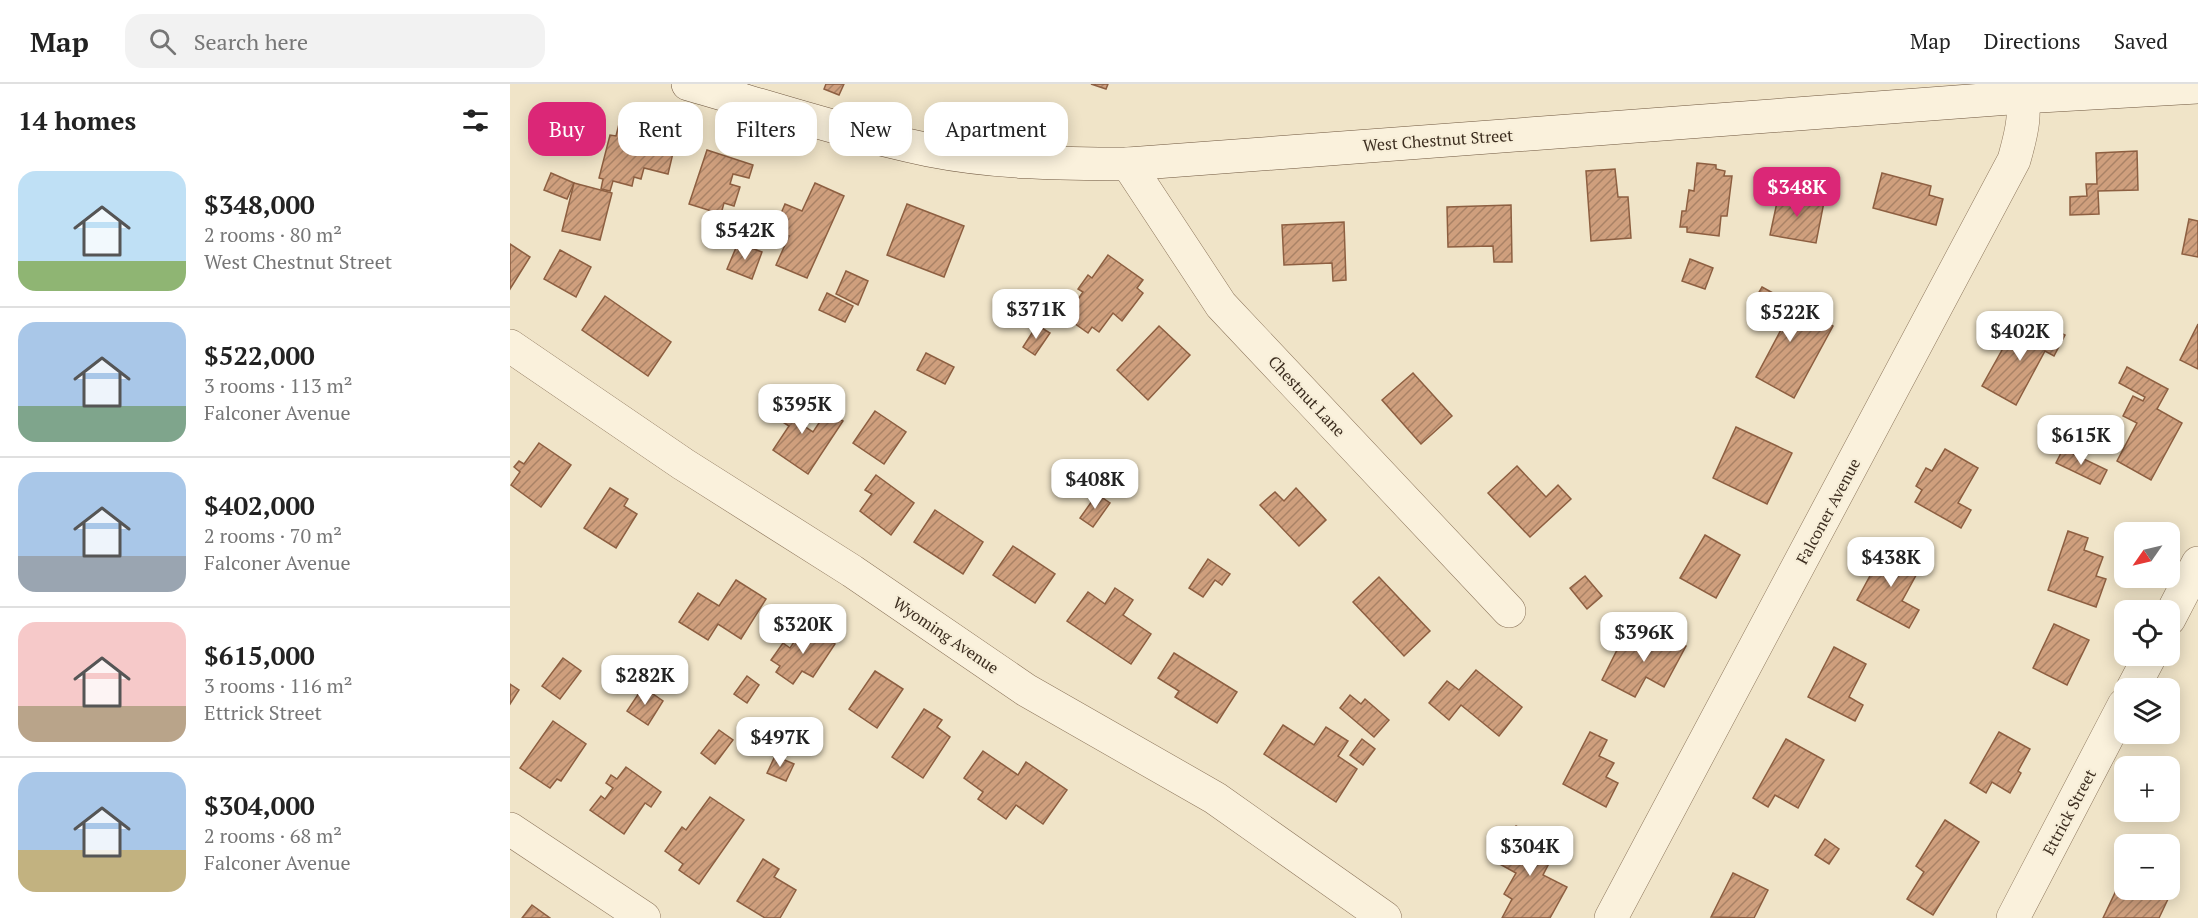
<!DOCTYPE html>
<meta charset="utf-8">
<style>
:root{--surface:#fff;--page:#f2f2f2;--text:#222;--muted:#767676;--line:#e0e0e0;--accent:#db2777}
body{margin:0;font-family:"PT Serif",serif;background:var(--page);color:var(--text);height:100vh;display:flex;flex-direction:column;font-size:22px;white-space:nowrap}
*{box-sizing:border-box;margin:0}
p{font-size:20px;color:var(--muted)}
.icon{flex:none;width:33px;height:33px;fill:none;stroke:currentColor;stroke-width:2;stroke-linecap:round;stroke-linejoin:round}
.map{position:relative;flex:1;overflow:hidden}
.details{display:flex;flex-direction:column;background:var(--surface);width:510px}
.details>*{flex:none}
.top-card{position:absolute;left:18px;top:18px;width:570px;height:54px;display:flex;gap:12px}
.needle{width:39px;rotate:236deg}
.tools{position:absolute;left:1604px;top:438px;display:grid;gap:12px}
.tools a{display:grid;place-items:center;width:66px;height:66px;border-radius:12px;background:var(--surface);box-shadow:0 3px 15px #0003;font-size:30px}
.price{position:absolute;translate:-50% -51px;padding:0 14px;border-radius:12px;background:#fff;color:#222;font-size:20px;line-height:39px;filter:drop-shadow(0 2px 3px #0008)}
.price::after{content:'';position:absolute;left:50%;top:36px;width:18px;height:14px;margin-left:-9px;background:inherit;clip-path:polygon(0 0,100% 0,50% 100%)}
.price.current{background:var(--accent);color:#fff}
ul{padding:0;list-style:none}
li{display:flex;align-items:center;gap:18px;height:150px;padding:0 18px}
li+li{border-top:2px solid var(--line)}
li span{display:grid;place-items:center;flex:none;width:168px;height:120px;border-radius:18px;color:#555}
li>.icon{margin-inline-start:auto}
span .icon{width:72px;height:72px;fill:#fffc;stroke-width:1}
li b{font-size:26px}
h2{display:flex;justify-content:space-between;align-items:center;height:72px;padding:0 18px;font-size:26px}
.chip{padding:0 21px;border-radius:18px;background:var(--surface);box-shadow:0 3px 15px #0003;font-size:21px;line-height:54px}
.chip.current{background:var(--accent);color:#fff}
header{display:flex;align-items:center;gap:36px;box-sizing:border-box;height:84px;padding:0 30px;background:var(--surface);border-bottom:2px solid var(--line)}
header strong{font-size:28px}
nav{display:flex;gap:33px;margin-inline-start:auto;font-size:21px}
.search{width:420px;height:54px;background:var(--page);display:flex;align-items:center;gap:15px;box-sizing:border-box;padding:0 21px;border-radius:18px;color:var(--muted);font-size:22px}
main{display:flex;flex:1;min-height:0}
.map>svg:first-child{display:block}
.building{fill:url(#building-hatch);stroke:#8d5f41;stroke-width:1.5}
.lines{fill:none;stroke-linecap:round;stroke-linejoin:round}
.minor-casing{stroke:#8d765c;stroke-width:34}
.secondary-casing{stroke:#6f573f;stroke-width:34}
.minor{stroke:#faf1dc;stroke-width:33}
.secondary{stroke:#faf1dc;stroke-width:33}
.labels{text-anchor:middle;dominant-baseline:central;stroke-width:4.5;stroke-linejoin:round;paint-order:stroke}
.street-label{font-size:16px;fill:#3d2e20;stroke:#f7eed8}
</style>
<header>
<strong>Map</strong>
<div class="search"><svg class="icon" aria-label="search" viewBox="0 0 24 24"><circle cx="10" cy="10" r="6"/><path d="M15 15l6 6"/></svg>Search here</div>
<nav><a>Map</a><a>Directions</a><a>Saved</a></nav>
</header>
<main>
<section class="details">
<h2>14 homes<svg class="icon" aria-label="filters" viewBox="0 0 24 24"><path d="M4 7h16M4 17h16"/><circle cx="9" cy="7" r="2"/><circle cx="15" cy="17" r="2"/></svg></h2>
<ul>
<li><span style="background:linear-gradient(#bfe0f5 75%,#8fb573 0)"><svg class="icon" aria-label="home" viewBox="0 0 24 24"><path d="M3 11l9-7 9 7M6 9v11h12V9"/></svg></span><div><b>$348,000</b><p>2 rooms · 80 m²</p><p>West Chestnut Street</p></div></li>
<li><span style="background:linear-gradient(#a9c7e8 70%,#7fa58c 0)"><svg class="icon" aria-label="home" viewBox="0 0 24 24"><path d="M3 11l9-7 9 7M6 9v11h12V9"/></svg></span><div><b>$522,000</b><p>3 rooms · 113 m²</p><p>Falconer Avenue</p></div></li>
<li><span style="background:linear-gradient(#a9c7e8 70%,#9aa5b1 0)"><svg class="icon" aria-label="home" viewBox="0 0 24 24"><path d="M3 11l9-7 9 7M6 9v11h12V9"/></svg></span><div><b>$402,000</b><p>2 rooms · 70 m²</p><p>Falconer Avenue</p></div></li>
<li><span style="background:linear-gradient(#f6c9c9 70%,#b9a48a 0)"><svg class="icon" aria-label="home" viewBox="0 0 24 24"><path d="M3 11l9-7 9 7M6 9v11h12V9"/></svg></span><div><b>$615,000</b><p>3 rooms · 116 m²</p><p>Ettrick Street</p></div></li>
<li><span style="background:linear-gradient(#a9c7e8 65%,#c2b280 0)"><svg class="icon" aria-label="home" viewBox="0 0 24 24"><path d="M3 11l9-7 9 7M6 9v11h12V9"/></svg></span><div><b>$304,000</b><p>2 rooms · 68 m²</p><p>Falconer Avenue</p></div></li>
</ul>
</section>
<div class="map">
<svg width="1688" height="834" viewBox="0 0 1688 834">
<defs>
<pattern id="building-hatch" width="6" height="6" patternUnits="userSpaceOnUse" patternTransform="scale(1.5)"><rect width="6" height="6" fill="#cf9f7d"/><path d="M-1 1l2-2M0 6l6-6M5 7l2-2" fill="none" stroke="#a98266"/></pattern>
</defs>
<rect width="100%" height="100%" fill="#f0e4c8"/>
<g class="building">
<polygon points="316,0 334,0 329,11 314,5"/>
<polygon points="581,0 598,0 596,5"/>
<polygon points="110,36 140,44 135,62 163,69 158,90 134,84 131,95 124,93 122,102 103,97 100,107 91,105 93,95 89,94 100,51 106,52"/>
<polygon points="197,66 243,81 239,94 223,90 220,100 230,103 224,122 214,119 211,130 179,120"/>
<polygon points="1627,67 1628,106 1588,107 1589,130 1560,131 1560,113 1577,112 1576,100 1587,100 1586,69"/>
<polygon points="1187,79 1206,81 1206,85 1215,87 1214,92 1222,92 1217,132 1211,132 1209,152 1177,148 1177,143 1170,143 1172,127 1176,127 1179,106 1184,107"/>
<polygon points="1105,85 1108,113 1118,113 1121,154 1081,157 1076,87"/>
<polygon points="41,89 64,99 57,115 34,106"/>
<polygon points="1372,89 1421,102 1419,111 1433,115 1426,141 1363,124"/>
<polygon points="64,99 102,109 90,156 52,147"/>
<polygon points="305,99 334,112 297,194 266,181 279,152 264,146 275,120 292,127"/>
<polygon points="1269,109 1314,118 1306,159 1260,151"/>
<polygon points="397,120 454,142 434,193 377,171"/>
<polygon points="1001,121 1002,178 984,178 983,162 938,163 937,123"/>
<polygon points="1679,135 1688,137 1688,173 1672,170"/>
<polygon points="834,138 836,196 823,197 822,179 774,181 772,141"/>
<polygon points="228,159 252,168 242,195 217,185"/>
<polygon points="0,160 20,173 0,205"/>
<polygon points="50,166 81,183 66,213 34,195"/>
<polygon points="598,171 633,196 627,204 633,209 612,237 603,229 589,248 582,243 578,249 564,239 567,234 559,228 573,208 568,205 578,191 582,194"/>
<polygon points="1180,175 1203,184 1195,205 1172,197"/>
<polygon points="336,187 358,197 348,221 326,210"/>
<polygon points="1252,203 1323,242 1284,314 1246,293 1274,240 1241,222"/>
<polygon points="317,209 343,222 335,238 309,226"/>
<polygon points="95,212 161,258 138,292 72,246"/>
<polygon points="1530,238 1555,251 1544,272 1535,267 1506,321 1472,302 1492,266 1485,262 1489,254 1495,257 1499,248 1519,258"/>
<polygon points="1688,240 1688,285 1670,276"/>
<polygon points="527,241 540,249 525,271 513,263"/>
<polygon points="649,242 680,271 638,316 607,286"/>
<polygon points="416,269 444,283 435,300 407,286"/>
<polygon points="1617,283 1658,305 1647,325 1672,339 1641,396 1607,377 1627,339 1613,332 1623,312 1633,317 1635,313 1609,299"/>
<polygon points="903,289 942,332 911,360 872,316"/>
<polygon points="274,307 291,317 280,333 303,348 317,327 333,337 298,390 263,366 279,342 259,329"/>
<polygon points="365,327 396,348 374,380 343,359"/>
<polygon points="1226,343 1282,369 1257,420 1203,394"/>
<polygon points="29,359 61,381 31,423 1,401 10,388 4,383 9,377 14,380"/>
<polygon points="1435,365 1468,384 1448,419 1461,426 1451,444 1405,418 1412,406 1406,402 1416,384 1422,387"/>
<polygon points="1553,365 1597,386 1590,400 1546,379"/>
<polygon points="1007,382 1036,413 1048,401 1061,415 1020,453 978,409"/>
<polygon points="366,391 404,419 381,451 350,427 362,410 355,406"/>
<polygon points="100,404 118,415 114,422 127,430 106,464 74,444"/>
<polygon points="786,404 816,436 789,462 750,421 765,408 774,417"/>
<polygon points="587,410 600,419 583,443 570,434"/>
<polygon points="425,426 473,458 453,490 404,458"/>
<polygon points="1558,447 1578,454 1574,466 1593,473 1586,492 1596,495 1586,523 1538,506"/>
<polygon points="1195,451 1230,471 1206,514 1170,494"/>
<polygon points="503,462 545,490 525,519 483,491"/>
<polygon points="1375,464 1410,484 1392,517 1409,526 1399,544 1347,516"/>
<polygon points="698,475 720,490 712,501 705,496 693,513 679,504"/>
<polygon points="1075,492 1092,512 1077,525 1060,504"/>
<polygon points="869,493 920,547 894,572 843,518"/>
<polygon points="226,496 256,515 231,555 208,540 198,556 169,538 188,509 209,522"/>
<polygon points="605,504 623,516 613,531 641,550 621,580 557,537 578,508 595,520"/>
<polygon points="296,540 325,560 303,593 292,587 283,600 266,588 270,582 261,576 273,559 280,564"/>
<polygon points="1544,540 1579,556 1557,601 1523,584"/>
<polygon points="1143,545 1176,562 1154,603 1136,593 1125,613 1092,596 1112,556 1132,566"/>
<polygon points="1324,563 1356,580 1339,613 1353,621 1345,637 1298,613"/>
<polygon points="664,569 727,608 707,639 665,613 669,607 648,594"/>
<polygon points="53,574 71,587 50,615 32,602"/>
<polygon points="966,586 1012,623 989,652 951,621 939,636 919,619 937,597 949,606"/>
<polygon points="365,587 393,605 367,644 339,625"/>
<polygon points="237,592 249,601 237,619 224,610"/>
<polygon points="0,600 9,606 0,620"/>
<polygon points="133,603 153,617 138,641 117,627"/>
<polygon points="840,611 851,620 855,615 879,636 864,653 830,624"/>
<polygon points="414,625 432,636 427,643 440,653 413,694 382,673"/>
<polygon points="43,637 76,660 51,697 47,695 40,704 10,684"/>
<polygon points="773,641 804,661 816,643 838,657 828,672 847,685 826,718 754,670"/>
<polygon points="209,646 223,656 205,680 191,669"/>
<polygon points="1080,648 1097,656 1089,672 1104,679 1096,693 1108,699 1096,723 1053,700"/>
<polygon points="1489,648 1520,665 1508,687 1511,689 1500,709 1482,698 1476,709 1460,699"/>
<polygon points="852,655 865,665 853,681 840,671"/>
<polygon points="1276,655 1314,676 1288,724 1265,711 1258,723 1243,714"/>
<polygon points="473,667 508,691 516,678 557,706 533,740 506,721 496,735 468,715 473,708 454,694"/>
<polygon points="265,672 284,680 276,697 257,689"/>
<polygon points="116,683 151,708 141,723 135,719 114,750 80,726 91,712 95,715 103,704 96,699 101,691 107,695"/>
<polygon points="200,713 234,736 189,800 169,786 173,780 155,767 172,743 176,746"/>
<polygon points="1435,736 1469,758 1423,831 1397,815 1414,788 1406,782"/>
<polygon points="1006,742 1047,764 1033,791 1057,803 1040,834 992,834 1002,815 994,810 1006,789 986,778"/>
<polygon points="1315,755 1329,765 1319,780 1305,771"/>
<polygon points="253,775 269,785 264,793 286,806 270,834 255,834 227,817"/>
<polygon points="1223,789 1258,806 1244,834 1201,833"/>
<polygon points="1613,792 1614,806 1642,806 1659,813 1649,834 1593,834"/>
<polygon points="22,821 40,834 12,834"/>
</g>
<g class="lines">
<g class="minor-casing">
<g id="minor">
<polyline points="618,80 711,221 999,527"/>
<polyline points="0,262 173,380 342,487 516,606 705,714 875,834"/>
<polyline points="1659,535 1688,479"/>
<polyline points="1623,604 1640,572"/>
<polyline points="0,745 134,834"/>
<path d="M 1101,834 L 1504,76 C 1511,51 1519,25 1507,0"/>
<polyline points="1503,834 1614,621"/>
</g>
</g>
<g class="secondary-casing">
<path id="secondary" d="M 178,0 C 258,23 338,49 419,66 C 485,79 552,80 618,80 L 1513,13 L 1688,3"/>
</g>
<use href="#minor" class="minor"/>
<use href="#secondary" class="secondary"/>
</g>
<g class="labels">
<g class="street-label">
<text transform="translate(928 56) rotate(-4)">West Chestnut Street</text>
<text transform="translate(797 312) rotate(47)">Chestnut Lane</text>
<text transform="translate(1318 427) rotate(-62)">Falconer Avenue</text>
<text transform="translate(436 551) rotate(34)">Wyoming Avenue</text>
<text transform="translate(1559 728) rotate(-62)">Ettrick Street</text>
</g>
</g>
</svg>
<div class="tools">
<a><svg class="needle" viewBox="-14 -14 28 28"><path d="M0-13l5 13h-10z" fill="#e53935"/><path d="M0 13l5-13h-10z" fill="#767676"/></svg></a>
<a><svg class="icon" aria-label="locate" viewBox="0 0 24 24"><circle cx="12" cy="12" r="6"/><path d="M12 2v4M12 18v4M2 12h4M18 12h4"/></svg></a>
<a><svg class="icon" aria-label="layers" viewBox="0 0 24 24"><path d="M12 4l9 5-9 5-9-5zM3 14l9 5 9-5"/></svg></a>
<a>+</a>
<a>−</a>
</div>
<b class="price current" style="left:1287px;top:134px">$348K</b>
<b class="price" style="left:235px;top:177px">$542K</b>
<b class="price" style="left:526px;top:256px">$371K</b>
<b class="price" style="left:1280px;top:259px">$522K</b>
<b class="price" style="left:1510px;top:278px">$402K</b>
<b class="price" style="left:292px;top:351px">$395K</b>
<b class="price" style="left:1571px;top:382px">$615K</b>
<b class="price" style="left:585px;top:426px">$408K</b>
<b class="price" style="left:1381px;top:504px">$438K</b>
<b class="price" style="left:293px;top:571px">$320K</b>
<b class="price" style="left:1134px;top:579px">$396K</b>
<b class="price" style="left:135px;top:622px">$282K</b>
<b class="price" style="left:270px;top:684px">$497K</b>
<b class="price" style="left:1020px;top:793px">$304K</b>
<div class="top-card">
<a class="chip current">Buy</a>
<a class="chip">Rent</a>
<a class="chip">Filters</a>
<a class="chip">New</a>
<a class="chip">Apartment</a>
</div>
</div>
</main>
